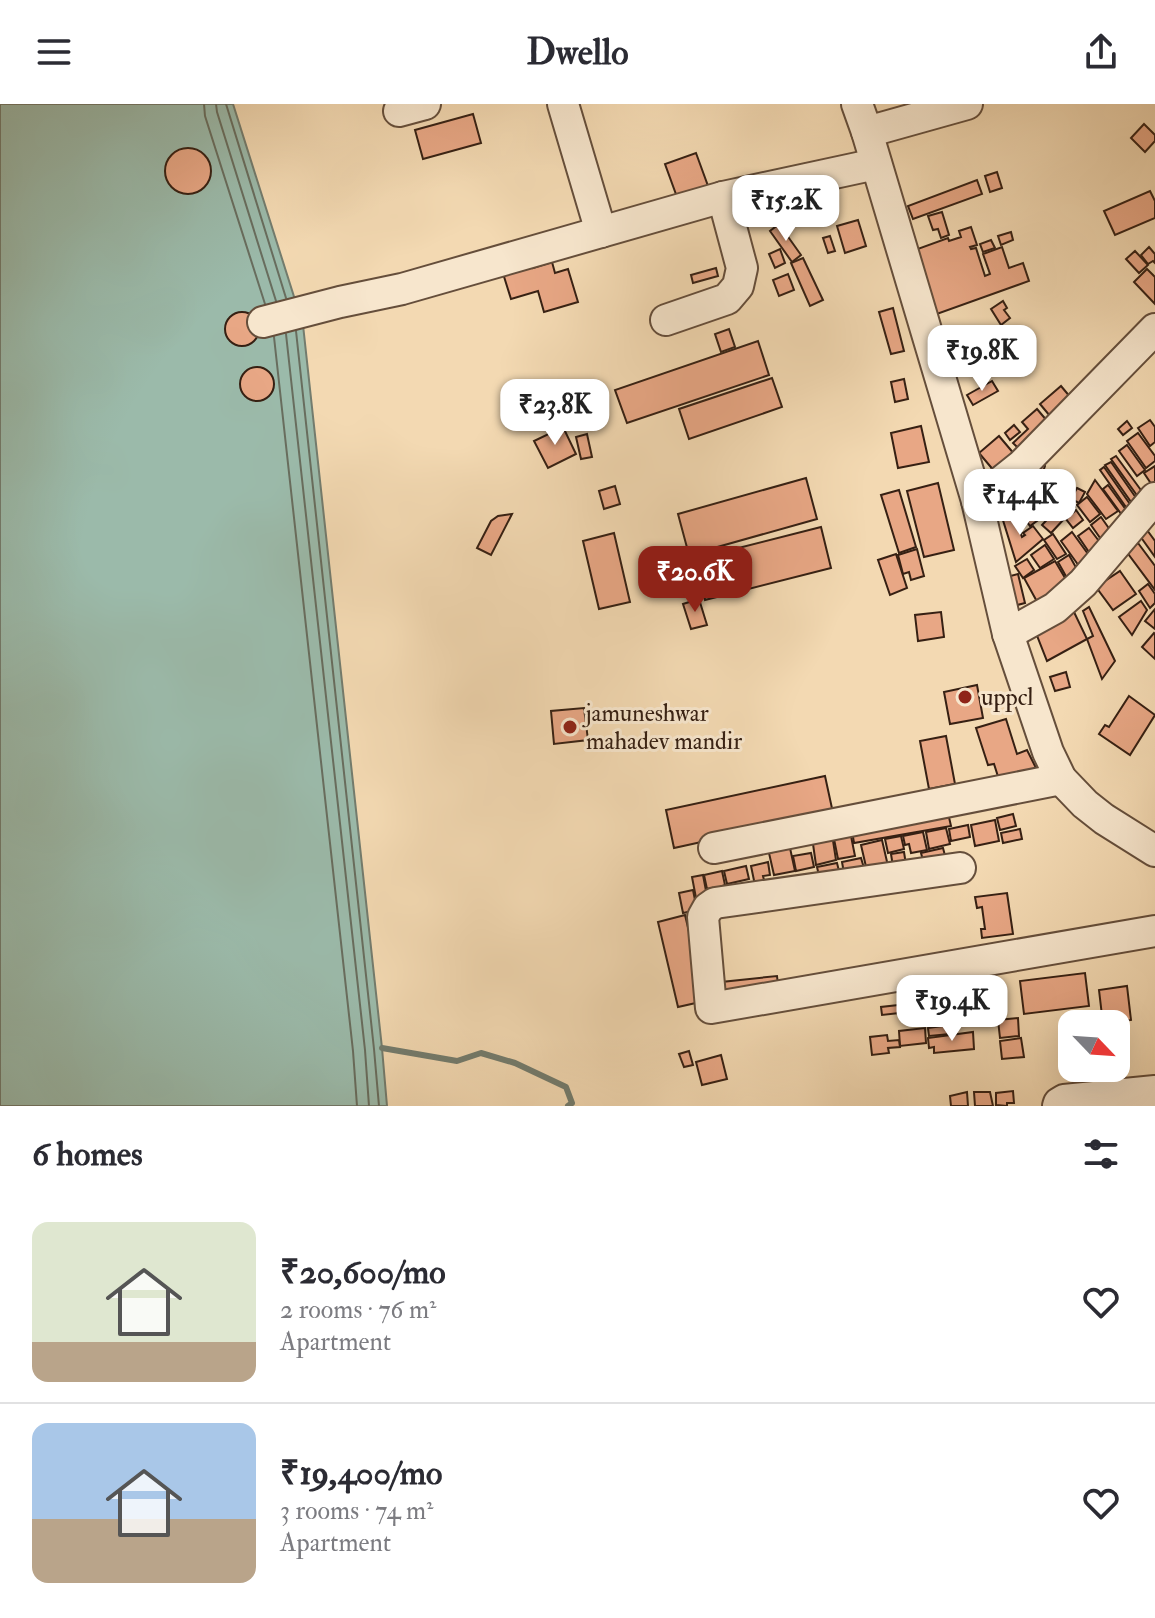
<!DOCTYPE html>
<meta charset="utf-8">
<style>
:root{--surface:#fff;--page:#f2f2f3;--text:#2b2b33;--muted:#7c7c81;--line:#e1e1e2;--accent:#8f2418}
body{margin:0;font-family:"IM FELL Double Pica",serif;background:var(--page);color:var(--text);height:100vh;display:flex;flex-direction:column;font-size:30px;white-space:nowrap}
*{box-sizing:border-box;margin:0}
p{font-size:26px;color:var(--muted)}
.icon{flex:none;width:44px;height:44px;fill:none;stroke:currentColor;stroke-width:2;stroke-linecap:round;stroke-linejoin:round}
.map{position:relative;height:1002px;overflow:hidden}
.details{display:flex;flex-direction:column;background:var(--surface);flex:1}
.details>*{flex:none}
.needle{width:52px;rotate:115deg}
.controls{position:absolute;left:1058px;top:906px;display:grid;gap:16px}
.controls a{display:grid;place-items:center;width:72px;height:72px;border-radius:16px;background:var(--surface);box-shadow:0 8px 32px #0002;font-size:40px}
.price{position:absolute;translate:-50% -68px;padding:0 18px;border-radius:16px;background:#fff;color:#222;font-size:26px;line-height:52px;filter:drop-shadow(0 2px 4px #0008)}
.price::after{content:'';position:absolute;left:50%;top:48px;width:24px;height:18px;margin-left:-12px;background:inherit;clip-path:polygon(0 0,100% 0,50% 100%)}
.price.selected{background:var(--accent);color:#fff}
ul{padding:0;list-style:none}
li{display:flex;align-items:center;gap:24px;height:200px;padding:0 32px}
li+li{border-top:2px solid var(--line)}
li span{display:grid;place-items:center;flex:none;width:224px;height:160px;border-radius:16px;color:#555}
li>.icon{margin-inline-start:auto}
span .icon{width:96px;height:96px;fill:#fffc;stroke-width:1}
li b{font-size:34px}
h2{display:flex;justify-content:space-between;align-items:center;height:96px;padding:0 32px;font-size:34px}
header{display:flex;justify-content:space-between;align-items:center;height:104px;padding:0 32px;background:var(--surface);font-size:36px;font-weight:700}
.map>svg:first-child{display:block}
.water{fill:#9bbaaa;stroke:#737c6e;stroke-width:2}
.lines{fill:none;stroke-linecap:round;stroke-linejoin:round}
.shore{stroke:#686d5e;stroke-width:2}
.stream{stroke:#737c6e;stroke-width:6}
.building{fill:#e8a785;stroke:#362013;stroke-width:2}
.minor-casing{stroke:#654e3b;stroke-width:34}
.minor{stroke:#f7e6cd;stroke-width:30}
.poi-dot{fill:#8f2418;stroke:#f7e6cd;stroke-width:3}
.labels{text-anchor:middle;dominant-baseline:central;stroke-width:6;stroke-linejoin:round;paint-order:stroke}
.poi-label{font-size:24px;fill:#362013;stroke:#f7e6cd;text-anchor:start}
</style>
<header><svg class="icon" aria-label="menu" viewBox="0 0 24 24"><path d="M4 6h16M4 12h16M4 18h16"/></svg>Dwello<svg class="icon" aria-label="share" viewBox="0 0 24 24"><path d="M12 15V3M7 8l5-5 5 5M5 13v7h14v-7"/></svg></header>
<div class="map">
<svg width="1155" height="1002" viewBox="0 0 1155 1002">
<rect width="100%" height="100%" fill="#f3d9b2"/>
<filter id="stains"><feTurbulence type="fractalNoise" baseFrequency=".0025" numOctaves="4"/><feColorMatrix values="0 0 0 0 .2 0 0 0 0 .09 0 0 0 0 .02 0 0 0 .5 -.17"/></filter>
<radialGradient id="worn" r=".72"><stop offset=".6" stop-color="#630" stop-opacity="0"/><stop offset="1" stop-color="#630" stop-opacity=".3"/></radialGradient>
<polygon class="water" points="0,0 233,0 303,221 382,944 387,1002 0,1002"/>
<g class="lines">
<g class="shore">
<polyline points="204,0 205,12 265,200"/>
<polyline points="216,0 217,8 276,197"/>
<polyline points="226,0 286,194"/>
<polyline points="296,227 374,945 379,1002"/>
<polyline points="286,230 365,946 369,1002"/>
<polyline points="274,233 353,947 357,1002"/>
</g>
<polyline class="stream" points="382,944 457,957 481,949 515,959 566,983 572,999 568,1002"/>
</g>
<g class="building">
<polygon points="473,10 481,39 423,55 415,26"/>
<polygon points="1144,20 1155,31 1155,37 1145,48 1131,34"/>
<circle cx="188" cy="67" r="23"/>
<polygon points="696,49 708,82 677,93 665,60"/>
<polygon points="997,68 1002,84 990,88 985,72"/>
<polygon points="977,76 982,90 913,115 908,102"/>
<polygon points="1150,87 1155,97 1155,114 1115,131 1104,107"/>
<polygon points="942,108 949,131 941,134 938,125 933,126 928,112"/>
<polygon points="858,116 866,142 845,149 837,122"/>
<polygon points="779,120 801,151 792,158 770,127"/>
<polygon points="971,123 977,141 970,143 971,145 976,144 985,172 990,170 983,150 1002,143 1009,164 1023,159 1029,177 934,211 912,147 948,134 949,137 961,133 959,127"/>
<polygon points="1011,128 1013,136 1001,141 998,132"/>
<polygon points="830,132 835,147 828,149 823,134"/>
<polygon points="991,136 995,144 983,148 980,140"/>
<polygon points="1149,143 1155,150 1155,159 1153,157 1148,160 1141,151"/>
<polygon points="780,145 785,159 775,164 769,150"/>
<polygon points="1135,147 1148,161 1139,169 1126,155"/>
<polygon points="530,154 533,164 552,158 555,169 568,165 578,198 544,208 538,187 511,195 501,163"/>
<polygon points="803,154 823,196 810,202 791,159"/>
<polygon points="716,164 718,172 693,179 691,171"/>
<polygon points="1147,165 1155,173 1155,200 1134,178"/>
<polygon points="788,170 794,186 779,192 773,176"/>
<polygon points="1003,197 1007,204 1004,206 1010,214 1001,221 991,205"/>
<polygon points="893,204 904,247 891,250 879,208"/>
<circle cx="242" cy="225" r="17"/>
<polygon points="729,225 735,243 721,248 715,230"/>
<polygon points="758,237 769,271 627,319 615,286"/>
<circle cx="257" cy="280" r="17"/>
<polygon points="772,274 782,303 689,335 679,305"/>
<polygon points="904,275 908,295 895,298 891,278"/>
<polygon points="992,277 998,287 973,301 967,291"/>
<polygon points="1061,282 1071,294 1050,312 1040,300"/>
<polygon points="1037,305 1048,318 1018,344 1013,339 1028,325 1022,318"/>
<polygon points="1150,316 1155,323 1155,338 1150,342 1138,324"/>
<polygon points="1127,317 1132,324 1123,331 1118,325"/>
<polygon points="1014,321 1020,328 1010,336 1005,329"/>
<polygon points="921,322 929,358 898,364 891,329"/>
<polygon points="563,323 576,350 548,364 534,337"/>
<polygon points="1138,329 1155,352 1155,357 1146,364 1127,337"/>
<polygon points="587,330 592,353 581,355 576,333"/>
<polygon points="999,332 1015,351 995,368 979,349"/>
<polygon points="1127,341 1145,366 1137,372 1119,347"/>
<polygon points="1116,352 1146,393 1141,397 1111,355"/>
<polygon points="1042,358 1045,362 1043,368 1057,383 1065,376 1071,383 1064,390 1075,403 1066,412 1028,370"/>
<polygon points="1111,358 1141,401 1136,405 1105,361"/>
<polygon points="1155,362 1155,379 1152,381 1144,369"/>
<polygon points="1104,363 1132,403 1128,406 1100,366"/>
<polygon points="806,374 817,415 689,451 678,410"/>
<polygon points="1027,374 1038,388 1031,394 1020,380"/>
<polygon points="1095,376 1118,407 1106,415 1087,390"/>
<polygon points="938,379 954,446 924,453 907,387"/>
<polygon points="1108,381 1132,414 1127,418 1103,385"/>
<polygon points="615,382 620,400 604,405 599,387"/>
<polygon points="1077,384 1085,388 1079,399 1071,395"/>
<polygon points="899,386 916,443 899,449 881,391"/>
<polygon points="1006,393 1011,408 997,412 992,398"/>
<polygon points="1087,393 1100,410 1090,418 1077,401"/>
<polygon points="1045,394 1053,405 1030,422 1022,411"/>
<polygon points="1056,406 1065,414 1051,429 1042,421"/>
<polygon points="1076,406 1083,416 1073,424 1066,415"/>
<polygon points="1013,409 1022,433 1025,431 1023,429 1033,422 1043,435 1016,458 1002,413"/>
<polygon points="512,410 491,451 477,444 491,417 498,412"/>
<polygon points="1101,413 1115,433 1105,441 1091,421"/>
<polygon points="821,423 831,464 705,496 695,455"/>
<polygon points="1089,424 1105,445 1093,454 1078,432"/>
<polygon points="1147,426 1155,437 1155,453 1140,432"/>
<polygon points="1072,428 1096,461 1084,469 1061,437"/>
<polygon points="614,429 630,498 599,505 583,437"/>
<polygon points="1053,430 1066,450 1057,455 1044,436"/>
<polygon points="1138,439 1155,462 1155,486 1126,447"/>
<polygon points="1045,441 1054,455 1040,464 1031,451"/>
<polygon points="917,445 924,472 911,476 909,468 903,470 898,451"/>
<polygon points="896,450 907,484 890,491 878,456"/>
<polygon points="1069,451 1083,476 1072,483 1058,458"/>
<polygon points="1027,455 1034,466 1023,474 1015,462"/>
<polygon points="1055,457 1071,484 1040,503 1024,474"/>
<polygon points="1120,467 1136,490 1113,506 1096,483"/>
<polygon points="1018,470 1025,499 1010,503 1003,474"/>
<polygon points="1148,480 1155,490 1155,499 1150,504 1139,487"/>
<polygon points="699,495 707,521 691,525 683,500"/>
<polygon points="1141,497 1147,506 1132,531 1119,513"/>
<polygon points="1089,503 1115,557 1102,575 1087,535 1093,532 1083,507"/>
<polygon points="1155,505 1155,525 1145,517"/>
<polygon points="1073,506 1087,535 1047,557 1034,524"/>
<polygon points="941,508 944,533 918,537 915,511"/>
<polygon points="1154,529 1155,530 1155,555 1142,543"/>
<polygon points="1066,568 1070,583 1055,587 1050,573"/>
<polygon points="977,581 983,614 950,620 944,588"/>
<polygon points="1129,592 1155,611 1130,651 1099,630 1105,621 1109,623"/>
<polygon points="584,604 588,636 554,640 551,607"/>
<polygon points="1006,615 1017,650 1027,646 1041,674 1002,685 994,660 988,661 976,624"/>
<polygon points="946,632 955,680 929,685 920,637"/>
<polygon points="825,672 833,709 674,744 666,706"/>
<polygon points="948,709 951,722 854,739 852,727"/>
<polygon points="1013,710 1016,722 1000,726 997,714"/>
<polygon points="995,716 999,737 975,742 971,721"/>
<polygon points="968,721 970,733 951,737 949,725"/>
<polygon points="946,724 950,740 929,745 926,728"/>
<polygon points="1020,725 1022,735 1003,739 1001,729"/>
<polygon points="850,727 855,752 838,755 833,730"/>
<polygon points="923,728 927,746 911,749 909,740 905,741 903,732"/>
<polygon points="832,730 836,756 816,761 812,733"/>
<polygon points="901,732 904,745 888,749 885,735"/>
<polygon points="882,736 888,762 867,767 861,741"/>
<polygon points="790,744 795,767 774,771 769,749"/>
<polygon points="943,744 947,759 925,764 921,749"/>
<polygon points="904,748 907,767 894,769 891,750"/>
<polygon points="811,749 814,763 796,767 793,752"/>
<polygon points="861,754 864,764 844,769 842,758"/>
<polygon points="768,758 770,771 763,772 766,784 756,786 751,762"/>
<polygon points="837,759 840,771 820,776 817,763"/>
<polygon points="746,762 749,775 727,780 724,767"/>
<polygon points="722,767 725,781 720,783 721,789 713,791 712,784 707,785 704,771"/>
<polygon points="703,771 707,792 696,794 692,773"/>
<polygon points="693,786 697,806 683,809 679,789"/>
<polygon points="1007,789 1013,830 982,834 981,825 985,825 982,803 977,804 975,793"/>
<polygon points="685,811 701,878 709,896 678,903 658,818"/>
<polygon points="1085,869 1089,902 1024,910 1020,877"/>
<polygon points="777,872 779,889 714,896 712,879"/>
<polygon points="963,880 965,897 931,901 929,884"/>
<polygon points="1127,882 1131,916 1103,920 1099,886"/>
<polygon points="925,885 927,902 917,903 915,886"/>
<polygon points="907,900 908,908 882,911 881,903"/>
<polygon points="1018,914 1019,932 1000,934 998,916"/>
<polygon points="949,921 950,930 929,932 928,924"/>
<polygon points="925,924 926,939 900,942 899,927"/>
<polygon points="973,928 974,945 934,949 934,943 929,944 928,934"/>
<polygon points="887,931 888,937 899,936 900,943 888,944 889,949 872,951 870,933"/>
<polygon points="1021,934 1024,953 1002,955 1000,937"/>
<polygon points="689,947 693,961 684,963 679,950"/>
<polygon points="721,951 727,975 702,981 696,958"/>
<polygon points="1013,987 1014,999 1007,999 1007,1002 996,1001 996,989"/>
<polygon points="967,988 968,1002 951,1002 950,992"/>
<polygon points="974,988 990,988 993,1002 975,1002"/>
</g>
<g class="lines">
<g class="minor-casing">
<g id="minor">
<polyline points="563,0 601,128"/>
<polyline points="857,0 867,28 977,397 1008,530 1048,648 1061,675 1085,700 1104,715 1155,747"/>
<polyline points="399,7 425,0"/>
<polyline points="867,28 967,0"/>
<polyline points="666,216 727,195 738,182 742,164 723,93"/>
<polyline points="263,218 340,198 402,185 723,93 876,60"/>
<polyline points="977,397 1022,361 1155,225"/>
<polyline points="1008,530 1055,504 1083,479 1155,394"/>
<polyline points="714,744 1061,675"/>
<polyline points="960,764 715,799 708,804 703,813 711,904 1155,827"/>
<polyline points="1058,1002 1059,999 1064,996 1155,987"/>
</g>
</g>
<use href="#minor" class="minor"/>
</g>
<g class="poi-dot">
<circle cx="965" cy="593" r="8"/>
<circle cx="570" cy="623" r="8"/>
</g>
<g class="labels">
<g class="poi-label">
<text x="981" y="593">uppcl</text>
<text x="586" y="609">jamuneshwar<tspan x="586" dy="28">mahadev mandir</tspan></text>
</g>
</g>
<rect width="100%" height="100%" filter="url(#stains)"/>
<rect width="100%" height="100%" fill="url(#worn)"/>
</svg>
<div class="controls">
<a><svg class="needle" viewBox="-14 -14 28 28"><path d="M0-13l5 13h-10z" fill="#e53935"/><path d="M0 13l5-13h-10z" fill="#7c7c81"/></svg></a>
</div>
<b class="price" style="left:786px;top:139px">₹15.2K</b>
<b class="price" style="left:982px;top:289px">₹19.8K</b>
<b class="price" style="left:555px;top:343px">₹23.8K</b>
<b class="price" style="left:1020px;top:433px">₹14.4K</b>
<b class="price selected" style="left:695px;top:510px">₹20.6K</b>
<b class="price" style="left:952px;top:939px">₹19.4K</b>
</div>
<section class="details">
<h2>6 homes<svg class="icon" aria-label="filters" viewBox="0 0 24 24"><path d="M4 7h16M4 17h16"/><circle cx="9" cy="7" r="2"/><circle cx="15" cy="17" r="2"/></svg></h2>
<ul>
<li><span style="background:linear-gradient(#dfe7d0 75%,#b9a48a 0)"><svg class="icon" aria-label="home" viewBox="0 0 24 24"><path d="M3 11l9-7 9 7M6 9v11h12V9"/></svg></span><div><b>₹20,600/mo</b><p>2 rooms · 76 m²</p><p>Apartment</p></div><svg class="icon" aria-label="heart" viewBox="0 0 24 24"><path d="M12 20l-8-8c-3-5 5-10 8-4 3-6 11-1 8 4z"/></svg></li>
<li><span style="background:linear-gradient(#a9c7e8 60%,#b9a48a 0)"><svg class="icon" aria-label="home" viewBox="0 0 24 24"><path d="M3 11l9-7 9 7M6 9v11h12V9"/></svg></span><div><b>₹19,400/mo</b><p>3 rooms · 74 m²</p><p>Apartment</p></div><svg class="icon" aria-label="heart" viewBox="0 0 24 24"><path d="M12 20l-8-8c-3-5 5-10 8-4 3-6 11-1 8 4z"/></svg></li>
</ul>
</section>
